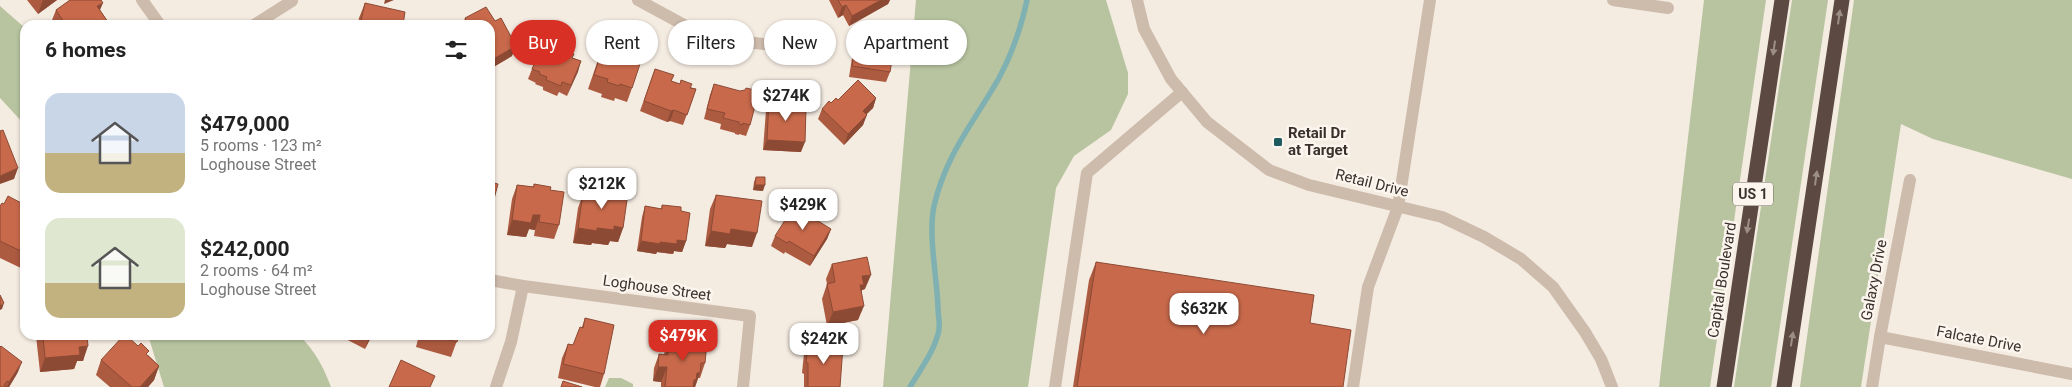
<!DOCTYPE html>
<meta charset="utf-8">
<style>
:root{--surface:#fff;--page:#f2f2f2;--text:#222;--muted:#767676;--accent:#d93025}
body{margin:0;font-family:Roboto,sans-serif;background:var(--page);color:var(--text);height:100vh;display:flex;flex-direction:column;font-size:19px;white-space:nowrap}
*{box-sizing:border-box;margin:0}
p{font-size:16px;color:var(--muted)}
.icon{flex:none;width:28px;height:28px;fill:none;stroke:currentColor;stroke-width:2;stroke-linecap:round;stroke-linejoin:round}
.map{position:relative;flex:1;overflow:hidden}
.drawer{position:absolute;left:20px;top:20px;width:475px;height:320px;display:flex;flex-direction:column;background:var(--surface);border-radius:15px;box-shadow:0 1px 4px #0004}
.drawer>*{flex:none}
.guide{position:absolute;left:510px;top:20px;width:475px;height:45px;display:flex;gap:10px}
.price{position:absolute;translate:-50% -42px;padding:0 11px;border-radius:10px;background:#fff;color:#222;font-size:16px;line-height:32px;filter:drop-shadow(0 1px 2px #0008)}
.price::after{content:'';position:absolute;left:50%;top:30px;width:15px;height:11px;margin-left:-8px;background:inherit;clip-path:polygon(0 0,100% 0,50% 100%)}
.price.active{background:var(--accent);color:#fff}
ul{padding:0;list-style:none}
li{display:flex;align-items:center;gap:15px;height:125px;padding:0 25px}
li span{display:grid;place-items:center;flex:none;width:140px;height:100px;border-radius:15px;color:#555}
li>.icon{margin-inline-start:auto}
span .icon{width:60px;height:60px;fill:#fffc;stroke-width:1}
li b{font-size:21px}
h2{display:flex;justify-content:space-between;align-items:center;height:60px;padding:0 25px;font-size:21px}
.tag{padding:0 18px;border-radius:22px;background:var(--surface);box-shadow:0 1px 4px #0004;font-size:18px;line-height:45px}
.tag.active{background:var(--accent);color:#fff}
.map>svg:first-child{display:block}
.green{fill:#b8c4a0}
.lines{fill:none;stroke-linecap:round;stroke-linejoin:round}
.stream{stroke:#7fb0b2;stroke-width:5.5}
.minor{stroke:#cdbbac;stroke-width:12}
.highway{stroke:#5c4a42;stroke-width:15}
.wall{fill:#ac5a40}
.shaded-wall{fill:#8c4a34}
.building{fill:#c8694b;stroke:#8c4a34}
.oneway{fill:#9c8e87}
.poi-dot{fill:#1f5a5e;stroke:#fbf5ee;stroke-width:2}
.labels{text-anchor:middle;dominant-baseline:central;stroke-width:5;stroke-linejoin:round;paint-order:stroke}
.shield{fill:#fbf5ee;stroke:#756b66;stroke-width:1}
.shield-label{font-size:14px;font-weight:bold;fill:#3b302b}
.poi-label{font-size:15px;font-weight:bold;fill:#3b302b;stroke:#fbf5ee;text-anchor:start}
.street-label{font-size:15px;fill:#3b302b;stroke:#fbf5ee}
</style>
<div class="map">
<svg width="2072" height="387" viewBox="0 0 2072 387">
<rect width="100%" height="100%" fill="#f4ebe1"/>
<g class="green">
<polygon points="916,0 1106,0 1128,73 1128,94 1111,130 1074,156 1056,188 1028,387 883,387"/>
<polygon points="1704,0 1766,0 1710,387 1659,387"/>
<polygon points="1792,0 1828,0 1771,387 1734,387"/>
<polygon points="1854,0 2072,0 2072,179 1933,139 1901,124 1861,387 1800,387"/>
<polygon points="0,6 25,28 25,125 0,98"/>
<path d="M 148,335 L 299,335 C 315,351 323,366 331,387 L 164,387 Z"/>
<polygon points="609,378 621,378 633,384 633,387 605,387"/>
</g>
<g class="lines">
<path class="stream" d="M 910,387 C 920,370 933,353 938,334 C 941,326 938,316 938,308 C 937,276 928,236 934,206 C 946,154 974,122 999,78 C 1013,52 1021,28 1027,0"/>
<g class="minor">
<polyline points="142,0 160,25"/>
<polyline points="638,0 686,26 735,41 774,45"/>
<polyline points="1137,0 1144,29 1171,79 1207,122 1269,170 1309,185 1442,217 1484,237 1521,259 1553,287 1585,332 1601,359 1612,387"/>
<polyline points="1613,0 1668,8"/>
<polyline points="254,25 292,1"/>
<polyline points="490,280 523,286 750,316 743,387"/>
<polyline points="1880,337 2072,374"/>
<polyline points="496,387 511,342 523,286"/>
<polyline points="1055,387 1087,173 1182,92"/>
<polyline points="1353,387 1368,287 1398,207 1430,0"/>
<polyline points="1872,387 1880,337 1910,180"/>
</g>
<g class="highway">
<polyline points="1724,387 1782,0"/>
<polyline points="1784,387 1842,0"/>
</g>
</g>
<g class="wall">
<polygon points="27,0 57,0 38,14"/>
<polygon points="829,0 890,0 888,4 849,26 843,15 838,18"/>
<polygon points="365,3 403,25 358,25 359,18"/>
<polygon points="56,10 100,10 108,22 107,25 50,25"/>
<polygon points="465,18 495,21 512,56 490,69 490,25 463,25"/>
<polygon points="862,30 890,72 886,82 849,77 852,58 855,47 857,48 859,41"/>
<polygon points="607,34 624,45 637,60 632,88 627,102 615,98 614,101 601,97 602,94 588,89"/>
<polygon points="560,46 558,52 581,61 567,96 559,92 557,96 543,90 543,87 535,84 536,83 528,79 532,69"/>
<polygon points="655,69 671,81 696,89 683,125 670,121 667,122 640,111"/>
<polygon points="714,84 750,125 746,136 739,134 739,135 735,134 735,133 720,129 721,124 704,119 710,95"/>
<polygon points="876,98 873,108 866,114 863,125 844,145 818,119 822,109 838,100"/>
<polygon points="769,99 788,108 801,152 763,150 766,110"/>
<polygon points="756,177 763,191 753,190 754,182"/>
<polygon points="592,181 602,192 617,197 623,228 618,242 610,241 608,245 592,243 591,245 573,243 578,208 583,194 587,195"/>
<polygon points="534,184 550,190 559,225 554,239 534,236 535,230 529,229 526,237 507,235 512,199 517,185 533,187"/>
<polygon points="716,195 752,247 727,244 725,248 705,246 710,209"/>
<polygon points="4,204 25,205 25,270 0,258 0,206"/>
<polygon points="662,205 681,211 686,241 682,252 674,251 673,254 657,252 656,254 637,251 642,217 645,206 661,209"/>
<polygon points="831,229 827,239 810,266 785,252 784,254 771,246 775,236"/>
<polygon points="1096,262 1310,323 1343,387 1073,387 1089,280"/>
<polygon points="832,264 865,289 862,290 861,292 858,320 827,326 822,299 827,284 826,279"/>
<polygon points="585,318 604,374 600,387 595,387 558,378 562,358 568,344 573,345 582,327"/>
<polygon points="36,335 87,335 83,361 77,361 74,369 40,372 36,336"/>
<polygon points="338,335 372,335 365,349"/>
<polygon points="419,335 459,335 451,357 416,347"/>
<polygon points="669,339 705,363 700,378 698,378 695,387 661,387 661,382 653,381 654,368 659,354 664,354"/>
<polygon points="808,343 840,387 804,387 804,374 802,373 804,353"/>
<polygon points="148,355 159,366 154,380 148,387 110,387 96,375 101,360"/>
<polygon points="18,372 9,387 0,387"/>
</g>
<g class="shaded-wall">
<polygon points="43,0 57,0 38,14"/>
<polygon points="385,0 394,0 384,4"/>
<polygon points="881,0 890,0 888,4 849,26 852,16"/>
<polygon points="103,3 97,17 97,6"/>
<polygon points="846,5 843,15 838,18 842,7"/>
<polygon points="516,46 512,56 490,69 490,61"/>
<polygon points="581,61 578,72 567,96 571,85"/>
<polygon points="876,98 873,108 859,122 863,111"/>
<polygon points="674,110 670,121 667,122 671,111"/>
<polygon points="867,115 863,125 844,145 848,134"/>
<polygon points="767,140 805,142 801,152 763,150"/>
<polygon points="18,168 14,179 0,184 0,176"/>
<polygon points="755,185 765,185 763,191 753,190"/>
<polygon points="533,215 540,215 535,230 529,229 526,237 507,235 512,220"/>
<polygon points="614,226 623,228 618,242 610,241 608,245 592,243 591,245 573,243 578,228 597,228"/>
<polygon points="731,229 757,233 752,247 727,244 725,248 705,246 711,231"/>
<polygon points="831,229 827,239 810,266 814,256"/>
<polygon points="677,240 686,241 682,252 674,251 673,254 657,252 656,254 637,251 641,241 660,242"/>
<polygon points="871,275 865,289 862,290 858,299 854,300 862,276"/>
<polygon points="4,303 2,309 0,310 0,306"/>
<polygon points="864,306 858,320 827,326 833,312"/>
<polygon points="370,335 372,335 365,349"/>
<polygon points="88,346 83,361 77,361 74,369 40,372 45,358 79,347"/>
<polygon points="22,362 18,372 9,387 7,387 9,382"/>
<polygon points="159,366 154,380 148,387 140,387"/>
<polygon points="658,367 667,367 661,382 653,381"/>
<polygon points="697,373 700,373 695,387 691,387"/>
</g>
<g class="building">
<polygon points="70,0 101,0 103,3 97,6 108,22 104,25 66,25 56,10"/>
<polygon points="838,0 881,0 852,16 846,5 842,7"/>
<polygon points="365,3 405,12 403,25 360,25"/>
<polygon points="486,7 495,21 501,18 516,46 490,61 490,25 469,25 465,18"/>
<polygon points="862,30 896,36 890,72 852,66 855,47 859,48"/>
<polygon points="607,34 626,41 624,45 640,50 637,60 641,61 632,88 620,84 619,86 607,82 608,79 594,75"/>
<polygon points="545,39 560,46 558,52 566,55 568,51 574,54 572,58 581,61 571,85 562,82 561,86 546,80 547,77 539,74 540,72 532,69"/>
<polygon points="655,69 674,75 671,81 680,84 681,80 692,84 690,88 696,89 687,115 674,110 671,111 644,101"/>
<polygon points="858,80 876,98 863,111 867,115 848,134 822,109 829,101 831,103 836,98 838,100"/>
<polygon points="714,84 740,91 745,90 746,88 759,91 750,125 743,123 743,125 739,124 739,122 723,118 725,113 707,109"/>
<polygon points="769,99 789,100 788,108 806,108 805,142 767,140"/>
<polygon points="3,130 18,168 0,176 0,131"/>
<polygon points="756,177 765,177 765,185 755,185"/>
<polygon points="592,181 603,183 602,192 617,195 617,197 627,200 623,228 614,226 614,230 597,228 597,231 578,228 583,194 590,195"/>
<polygon points="490,182 498,184 491,210 490,210"/>
<polygon points="534,184 551,187 550,190 564,192 559,225 539,222 540,215 533,215 531,223 512,220 517,185 534,187"/>
<polygon points="716,195 762,201 757,233 731,229 730,234 711,231"/>
<polygon points="8,196 25,205 25,253 0,241 0,206 2,203 4,204"/>
<polygon points="662,205 681,207 681,211 690,213 686,241 677,240 677,244 660,242 660,244 641,241 645,206 662,209"/>
<polygon points="794,206 831,229 814,256 789,241 787,243 775,236"/>
<polygon points="867,257 871,275 862,276 864,285 860,285 864,306 833,312 827,284 835,282 832,264"/>
<polygon points="1096,262 1314,295 1310,323 1351,330 1343,387 1077,387"/>
<polygon points="0,295 4,303 0,306"/>
<polygon points="585,318 614,325 604,374 563,364 568,344 573,345 580,327 583,328"/>
<polygon points="43,335 87,335 88,346 79,347 80,355 45,358"/>
<polygon points="124,335 126,335 138,346 141,343 149,351 146,354 159,366 140,387 132,387 101,360"/>
<polygon points="431,335 459,335 457,342"/>
<polygon points="669,339 707,342 705,363 701,363 700,373 697,373 696,380 694,380 693,387 665,387 667,367 658,367 659,354 668,355"/>
<polygon points="808,343 843,346 840,387 808,387 808,363 806,363"/>
<polygon points="1,346 22,362 9,382 7,381 4,385 7,387 0,387 0,347"/>
<polygon points="401,360 435,376 430,387 389,387"/>
<polygon points="563,381 582,387 561,387"/>
</g>
<defs><path id="oneway-solid" d="M-6-.8H1V-3.2L6.5 0L1 3.2V.8H-6Z" transform="scale(1.25)"/></defs>
<g class="oneway">
<use href="#oneway-solid" transform="translate(1839 17) rotate(-82)"/>
<use href="#oneway-solid" transform="translate(1774 48) rotate(98)"/>
<use href="#oneway-solid" transform="translate(1816 178) rotate(-82)"/>
<use href="#oneway-solid" transform="translate(1748 226) rotate(99)"/>
<use href="#oneway-solid" transform="translate(1792 339) rotate(-81)"/>
</g>
<rect class="poi-dot" x="1273" y="137" width="10" height="10" rx="2.5"/>
<g class="labels">
<rect class="shield" x="1733" y="182.5" width="40" height="23" rx="4"/>
<g class="shield-label">
<text x="1753" y="194">US 1</text>
</g>
<g class="poi-label">
<text x="1288" y="133">Retail Dr<tspan x="1288" dy="17">at Target</tspan></text>
</g>
<g class="street-label">
<text transform="translate(1372 183) rotate(14)">Retail Drive</text>
<text transform="translate(1722 280) rotate(-81)">Capital Boulevard</text>
<text transform="translate(1874 280) rotate(-79)">Galaxy Drive</text>
<text transform="translate(657 288) rotate(8)">Loghouse Street</text>
<text transform="translate(1979 339) rotate(11)">Falcate Drive</text>
</g>
</g>
</svg>
<b class="price" style="left:786px;top:122px">$274K</b>
<b class="price" style="left:602px;top:210px">$212K</b>
<b class="price" style="left:803px;top:231px">$429K</b>
<b class="price" style="left:1204px;top:335px">$632K</b>
<b class="price active" style="left:683px;top:362px">$479K</b>
<b class="price" style="left:824px;top:365px">$242K</b>
<div class="guide">
<a class="tag active">Buy</a>
<a class="tag">Rent</a>
<a class="tag">Filters</a>
<a class="tag">New</a>
<a class="tag">Apartment</a>
</div>
<section class="drawer">
<h2>6 homes<svg class="icon" aria-label="filters" viewBox="0 0 24 24"><path d="M4 7h16M4 17h16"/><circle cx="9" cy="7" r="2"/><circle cx="15" cy="17" r="2"/></svg></h2>
<ul>
<li><span style="background:linear-gradient(#c9d6e8 60%,#c2b280 0)"><svg class="icon" aria-label="home" viewBox="0 0 24 24"><path d="M3 11l9-7 9 7M6 9v11h12V9"/></svg></span><div><b>$479,000</b><p>5 rooms · 123 m²</p><p>Loghouse Street</p></div></li>
<li><span style="background:linear-gradient(#dfe7d0 65%,#c2b280 0)"><svg class="icon" aria-label="home" viewBox="0 0 24 24"><path d="M3 11l9-7 9 7M6 9v11h12V9"/></svg></span><div><b>$242,000</b><p>2 rooms · 64 m²</p><p>Loghouse Street</p></div></li>
</ul>
</section>
</div>
